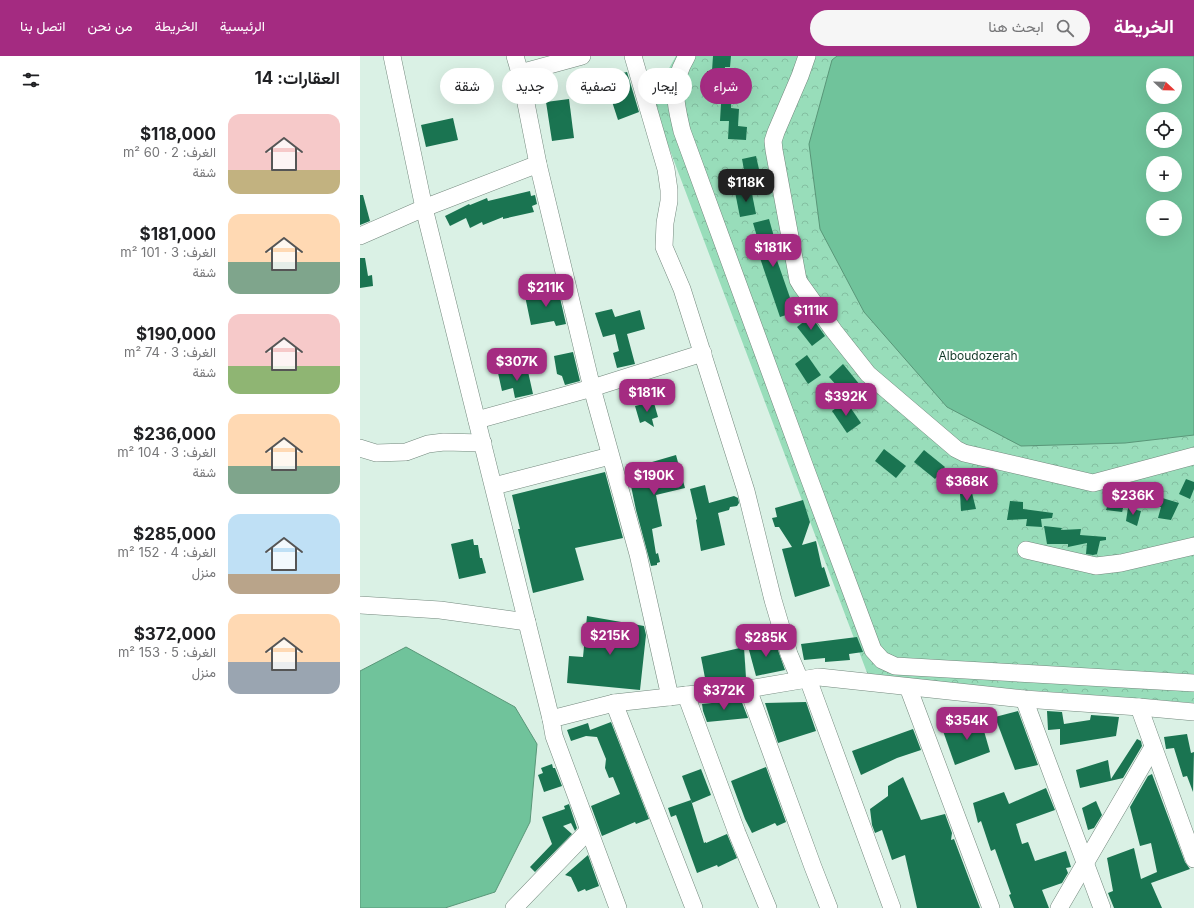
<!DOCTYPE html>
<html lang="ar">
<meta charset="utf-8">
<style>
:root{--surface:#fff;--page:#f6f6f6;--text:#202124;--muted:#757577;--accent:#a42b81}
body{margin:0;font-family:Inter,Vazirmatn,sans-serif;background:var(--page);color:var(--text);direction:rtl;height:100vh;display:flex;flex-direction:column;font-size:15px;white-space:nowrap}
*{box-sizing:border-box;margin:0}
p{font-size:13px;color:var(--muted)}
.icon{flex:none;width:22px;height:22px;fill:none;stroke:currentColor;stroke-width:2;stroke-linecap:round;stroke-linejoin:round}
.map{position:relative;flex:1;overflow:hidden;direction:ltr}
.details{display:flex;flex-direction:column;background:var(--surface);width:360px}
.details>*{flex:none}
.banner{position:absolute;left:12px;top:12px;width:380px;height:36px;direction:rtl;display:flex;gap:8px}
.needle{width:26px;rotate:112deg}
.tools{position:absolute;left:786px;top:12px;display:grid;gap:8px}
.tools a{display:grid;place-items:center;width:36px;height:36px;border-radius:50%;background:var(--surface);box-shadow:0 4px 16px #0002;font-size:20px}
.price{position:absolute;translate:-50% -34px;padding:0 9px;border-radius:8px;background:var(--accent);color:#fff;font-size:13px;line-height:26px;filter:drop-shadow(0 1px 2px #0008)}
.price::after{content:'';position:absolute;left:50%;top:24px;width:12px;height:9px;margin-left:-6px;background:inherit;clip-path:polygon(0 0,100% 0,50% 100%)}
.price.active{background:#222;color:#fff}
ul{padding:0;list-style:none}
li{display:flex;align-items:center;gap:12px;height:100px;padding:0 20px}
li span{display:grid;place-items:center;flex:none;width:112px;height:80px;border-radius:12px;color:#555}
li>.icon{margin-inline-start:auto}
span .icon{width:48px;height:48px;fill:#fffc;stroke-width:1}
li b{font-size:17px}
h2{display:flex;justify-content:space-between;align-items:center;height:48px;padding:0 20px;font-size:17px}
.pill{padding:0 14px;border-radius:18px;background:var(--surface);box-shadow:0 4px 16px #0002;font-size:14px;line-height:36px}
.pill.active{background:var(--accent);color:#fff}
header{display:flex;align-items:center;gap:24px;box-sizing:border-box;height:56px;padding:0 20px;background:var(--accent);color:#fff}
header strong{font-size:19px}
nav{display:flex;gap:22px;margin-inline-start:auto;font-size:14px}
.search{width:280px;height:36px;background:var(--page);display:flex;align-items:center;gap:10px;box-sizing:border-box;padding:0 14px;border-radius:22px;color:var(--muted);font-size:15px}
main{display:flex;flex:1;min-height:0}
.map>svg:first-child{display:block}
.forest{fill:url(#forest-crowns);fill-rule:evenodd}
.water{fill:#70c39b;stroke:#599678;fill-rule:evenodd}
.building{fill:#1a7451}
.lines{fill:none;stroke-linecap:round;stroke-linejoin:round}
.minor-casing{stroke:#73887d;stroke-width:18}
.minor{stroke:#fff;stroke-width:17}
.labels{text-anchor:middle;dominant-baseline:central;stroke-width:4;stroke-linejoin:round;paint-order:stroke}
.park-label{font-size:12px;fill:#153a2a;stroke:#fff}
</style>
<header>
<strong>الخريطة</strong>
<div class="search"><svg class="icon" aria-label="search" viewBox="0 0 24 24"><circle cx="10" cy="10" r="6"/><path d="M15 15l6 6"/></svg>ابحث هنا</div>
<nav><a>الرئيسية</a><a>الخريطة</a><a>من نحن</a><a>اتصل بنا</a></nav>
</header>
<main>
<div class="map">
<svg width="834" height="852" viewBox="0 0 834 852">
<defs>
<pattern id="forest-crowns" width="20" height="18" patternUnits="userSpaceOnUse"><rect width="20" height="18" fill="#98ddba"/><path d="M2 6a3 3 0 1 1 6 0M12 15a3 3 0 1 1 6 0" fill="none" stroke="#83bea0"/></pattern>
</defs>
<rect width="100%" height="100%" fill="#daf1e5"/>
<path class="forest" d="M 316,0 L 834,0 L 834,647 L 509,622 L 291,44 ZM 793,19 L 815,19 L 815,41 L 793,41 ZM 793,63 L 815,63 L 815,85 L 793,85 ZM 793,107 L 815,107 L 815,129 L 793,129 ZM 793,151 L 815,151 L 815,173 L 793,173 Z"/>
<g class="water">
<path d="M 477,0 L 834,0 L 834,379 L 765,387 L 661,390 L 587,351 L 504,256 L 460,173 L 449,88 L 472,4 ZM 793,19 L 815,19 L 815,41 L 793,41 ZM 793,63 L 815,63 L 815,85 L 793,85 ZM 793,107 L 815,107 L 815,129 L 793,129 ZM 793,151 L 815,151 L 815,173 L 793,173 Z"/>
<polygon points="46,591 155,651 177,688 170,766 135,836 85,852 0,852 0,615"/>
</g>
<g class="building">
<polygon points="353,0 371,0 370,11 365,11 363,35 372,36 371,52 379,53 378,70 387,71 386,84 368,83 369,65 360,65 361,48 353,47 354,28 346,28 347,15 352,15"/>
<polygon points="267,16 279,56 258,64 244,21"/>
<polygon points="209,43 214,82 192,85 186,46"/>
<polygon points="93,62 98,84 66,91 61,69"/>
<polygon points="396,100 401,122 386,125 382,103"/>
<polygon points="391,133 396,158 380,161 375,136"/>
<polygon points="170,135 171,140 175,139 177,148 172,150 174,156 143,163 143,161 123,169 122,166 110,172 106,162 90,170 85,160 109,148 110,149 127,142 128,145"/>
<polygon points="0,139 3,139 10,165 0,169"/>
<polygon points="409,163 416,188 412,190 435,256 420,261 400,202 403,201 393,167"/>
<polygon points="0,202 5,202 8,220 12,219 13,230 0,232"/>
<polygon points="198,233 206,268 196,270 194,265 171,269 165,240"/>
<polygon points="252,253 255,261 280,254 285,273 267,278 275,308 257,312 253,297 259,295 255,278 243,281 235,257"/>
<polygon points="451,260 465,280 452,290 437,271"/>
<polygon points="213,296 220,325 205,329 202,320 197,318 194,300"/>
<polygon points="447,299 461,319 448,328 435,308"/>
<polygon points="483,308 500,329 486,340 469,321"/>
<polygon points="167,311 173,338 155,342 153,332 142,335 138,317"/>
<polygon points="486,345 501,367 487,377 472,355"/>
<polygon points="288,347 289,348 294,347 298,361 292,363 294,371 285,365 280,367 275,350"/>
<polygon points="524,393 546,410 536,422 515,405"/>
<polygon points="564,394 585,411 575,423 554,406"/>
<polygon points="316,399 325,432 296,439 302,470 292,473 296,498 298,497 300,506 297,507 297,509 291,510 276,454 271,430 273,429 268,413"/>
<polygon points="245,416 263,482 215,492 224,524 173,537 158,473 160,473 152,439"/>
<polygon points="826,423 834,426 834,433 830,443 819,438"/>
<polygon points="345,429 349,447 374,440 378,442 379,447 377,450 370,451 369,454 358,457 365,489 341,495 336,464 337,463 330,433"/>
<polygon points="785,433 800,436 799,441 819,447 811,464 798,462 801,451 782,447"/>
<polygon points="752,436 766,441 762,456 746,454"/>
<polygon points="612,437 616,453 601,455 600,438"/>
<polygon points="443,444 450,466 442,489 456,485 462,512 464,511 470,530 435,541 422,493 432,491 419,471 415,471 412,462 417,461 415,452"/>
<polygon points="650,445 663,446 663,453 693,457 692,462 681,463 682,471 666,470 667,463 647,464"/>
<polygon points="768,452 781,455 777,470 766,465"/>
<polygon points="684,470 702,472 701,474 721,473 720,479 746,481 746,484 740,485 737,498 733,499 726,498 727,487 708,491 708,488 687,488"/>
<polygon points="113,483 114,489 118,489 120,502 122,502 126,517 99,523 91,488"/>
<polygon points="227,560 284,570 286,579 280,634 207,627 209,600 223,601"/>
<polygon points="497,581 503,596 489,598 490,604 465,606 465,602 444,604 441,588"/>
<polygon points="386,583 395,589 414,583 425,614 396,620"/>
<polygon points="384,591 386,622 346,627 341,601"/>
<polygon points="381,644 388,662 347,666 343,655 342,648"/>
<polygon points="446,646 456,675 418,687 405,647"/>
<polygon points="658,655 678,709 655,714 635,661"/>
<polygon points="687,655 702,656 704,668 730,664 731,659 759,661 756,680 700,689 700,673 688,674"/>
<polygon points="620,661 630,696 595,709 583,675"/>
<polygon points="251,666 289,763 276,768 275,766 242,780 231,750 260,738 253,721 249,722 245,712 246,703 237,681 226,680 211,685 207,674 228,667 230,674"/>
<polygon points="553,673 561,694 537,702 501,719 492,695"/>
<polygon points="827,678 831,697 834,696 833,736 827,720 823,721 814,692 806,693 804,681"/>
<polygon points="777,683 781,685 782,690 763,722 720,732 716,714 748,704 751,723"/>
<polygon points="192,708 193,712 195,712 202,730 184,736 178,719 183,717 181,712"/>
<polygon points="406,711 426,766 417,770 415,767 392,777 385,763 371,725"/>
<polygon points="341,713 351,739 332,747 322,720"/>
<polygon points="792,718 825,806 830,813 791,827 802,852 754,852 748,837 753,835 747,802 774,792 781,823 797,816 791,787 780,790 770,751 788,720"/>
<polygon points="543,721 561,764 585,758 592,777 591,784 594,783 620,852 557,852 545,799 532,804 522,774 515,777 512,769 510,753 528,740 528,730"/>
<polygon points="686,732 695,754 656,768 662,788 668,786 675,805 706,795 711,811 706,812 708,817 702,827 682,834 689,852 654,852 649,839 651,838 635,793 631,795 621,765 618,767 613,747 644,736 649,748"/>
<polygon points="331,744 344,787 346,786 346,787 367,778 377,802 358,811 357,809 337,817 316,759 311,761 308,752"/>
<polygon points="736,745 742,759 734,772 728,774 722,752"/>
<polygon points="209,748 217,772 215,775 211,767 203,770 212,778 175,816 170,811 192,788 182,761 205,753 204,750"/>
<polygon points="228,799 239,830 226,835 225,833 218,836 211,821 205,819"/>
</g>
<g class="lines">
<g class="minor-casing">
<g id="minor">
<polyline points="32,0 64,152 191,663"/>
<polyline points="155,0 160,17 178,108 232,332 278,498 310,641"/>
<polyline points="273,0 306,113 309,134 309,145 305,167 304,191 322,233 386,435 413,544 429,598 440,624"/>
<path d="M 327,0 C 310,29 315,45 322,75 L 446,414 L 513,594 L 522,604 L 535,610 L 834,627"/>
<polyline points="447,0 440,20 416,76 413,85 414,94 438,224 441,229 474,275 508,318 596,393 604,397 733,427 834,400"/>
<polyline points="160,17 222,0"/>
<polyline points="0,180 64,152 178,108"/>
<polyline points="117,364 232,332 343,297"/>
<polyline points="0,392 16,397 46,396 68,388 84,386 123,387"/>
<polyline points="134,430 250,400"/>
<polyline points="666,494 736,510 761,507 834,490"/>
<polyline points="0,549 80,554 167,566"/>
<polyline points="448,623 532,852"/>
<polyline points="548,631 631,852"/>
<polyline points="388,633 453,811 469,852"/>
<polyline points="326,639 377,777 408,852"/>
<polyline points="664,643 742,852"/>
<polyline points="254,647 334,852"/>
<polyline points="779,651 834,803"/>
<polyline points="154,852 228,775"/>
<polyline points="258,852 194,680 191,663 254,647 363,635 388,633 459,621 664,643 779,651 834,656"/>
<polyline points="699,852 793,691"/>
</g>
</g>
<use href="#minor" class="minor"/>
</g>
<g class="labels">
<g class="park-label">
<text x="618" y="299">Alboudozerah</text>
</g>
</g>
</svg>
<div class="tools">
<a><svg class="needle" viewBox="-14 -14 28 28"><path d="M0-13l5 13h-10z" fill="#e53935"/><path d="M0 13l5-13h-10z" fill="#757577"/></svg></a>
<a><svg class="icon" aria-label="locate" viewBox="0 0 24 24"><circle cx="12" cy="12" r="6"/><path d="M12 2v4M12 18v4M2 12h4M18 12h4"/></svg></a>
<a>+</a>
<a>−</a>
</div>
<b class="price active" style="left:386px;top:147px">$118K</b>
<b class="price" style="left:413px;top:212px">$181K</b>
<b class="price" style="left:186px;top:252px">$211K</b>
<b class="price" style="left:451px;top:275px">$111K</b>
<b class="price" style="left:157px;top:326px">$307K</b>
<b class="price" style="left:287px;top:357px">$181K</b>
<b class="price" style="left:486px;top:361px">$392K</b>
<b class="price" style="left:294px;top:440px">$190K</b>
<b class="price" style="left:607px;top:446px">$368K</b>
<b class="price" style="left:773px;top:460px">$236K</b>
<b class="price" style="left:250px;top:600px">$215K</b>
<b class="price" style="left:406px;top:602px">$285K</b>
<b class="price" style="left:364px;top:655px">$372K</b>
<b class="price" style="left:607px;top:685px">$354K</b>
<div class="banner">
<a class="pill active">شراء</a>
<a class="pill">إيجار</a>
<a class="pill">تصفية</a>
<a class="pill">جديد</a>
<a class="pill">شقة</a>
</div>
</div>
<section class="details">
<h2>العقارات: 14<svg class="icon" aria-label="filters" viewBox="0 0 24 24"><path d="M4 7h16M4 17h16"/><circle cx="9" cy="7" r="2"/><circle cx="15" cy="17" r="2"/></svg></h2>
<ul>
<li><span style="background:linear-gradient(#f6c9c9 70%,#c2b280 0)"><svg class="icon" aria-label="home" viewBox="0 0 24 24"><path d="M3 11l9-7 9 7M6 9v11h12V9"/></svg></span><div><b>$118,000</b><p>الغرف: 2 · 60 m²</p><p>شقة</p></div></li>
<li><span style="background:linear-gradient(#ffd9b3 60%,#7fa58c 0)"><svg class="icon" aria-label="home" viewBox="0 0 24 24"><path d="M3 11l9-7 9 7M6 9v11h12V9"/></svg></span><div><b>$181,000</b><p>الغرف: 3 · 101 m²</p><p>شقة</p></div></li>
<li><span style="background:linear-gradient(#f6c9c9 65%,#8fb573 0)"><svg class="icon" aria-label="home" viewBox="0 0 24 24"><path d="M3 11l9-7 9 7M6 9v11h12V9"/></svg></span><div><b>$190,000</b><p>الغرف: 3 · 74 m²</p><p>شقة</p></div></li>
<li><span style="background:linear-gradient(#ffd9b3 65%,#7fa58c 0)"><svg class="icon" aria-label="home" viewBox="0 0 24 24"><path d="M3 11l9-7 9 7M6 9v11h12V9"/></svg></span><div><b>$236,000</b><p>الغرف: 3 · 104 m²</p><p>شقة</p></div></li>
<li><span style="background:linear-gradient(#bfe0f5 75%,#b9a48a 0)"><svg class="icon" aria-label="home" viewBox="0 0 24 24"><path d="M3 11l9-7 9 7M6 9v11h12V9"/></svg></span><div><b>$285,000</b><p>الغرف: 4 · 152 m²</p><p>منزل</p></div></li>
<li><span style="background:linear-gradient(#ffd9b3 60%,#9aa5b1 0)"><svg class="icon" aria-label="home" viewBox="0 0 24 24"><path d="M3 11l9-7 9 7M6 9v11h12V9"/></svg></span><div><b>$372,000</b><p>الغرف: 5 · 153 m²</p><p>منزل</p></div></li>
</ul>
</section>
</main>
